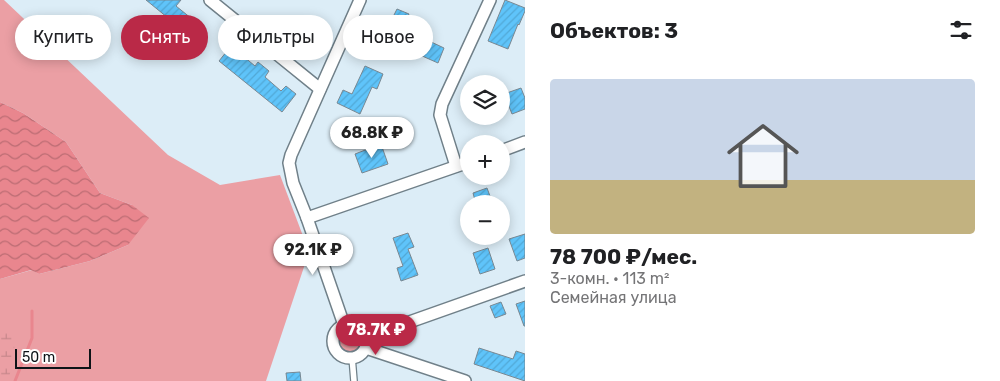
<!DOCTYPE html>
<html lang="ru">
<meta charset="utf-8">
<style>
:root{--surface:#fff;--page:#f6f6f6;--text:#202124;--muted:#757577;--accent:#ba2947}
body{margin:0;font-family:Rubik,sans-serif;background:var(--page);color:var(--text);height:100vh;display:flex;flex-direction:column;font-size:19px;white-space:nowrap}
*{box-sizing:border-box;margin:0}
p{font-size:16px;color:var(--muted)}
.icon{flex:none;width:28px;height:28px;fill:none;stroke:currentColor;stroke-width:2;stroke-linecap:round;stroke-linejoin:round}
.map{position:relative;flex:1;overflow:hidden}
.drawer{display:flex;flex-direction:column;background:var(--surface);width:475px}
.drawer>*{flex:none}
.guide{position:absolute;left:15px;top:15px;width:435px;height:45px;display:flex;gap:10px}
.buttons{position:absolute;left:460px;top:75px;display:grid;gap:10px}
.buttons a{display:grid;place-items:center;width:50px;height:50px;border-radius:50%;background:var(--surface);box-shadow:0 2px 12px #0003;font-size:25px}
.scale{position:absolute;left:15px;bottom:12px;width:76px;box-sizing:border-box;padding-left:5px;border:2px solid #0d1317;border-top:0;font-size:14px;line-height:18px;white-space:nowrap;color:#0d1317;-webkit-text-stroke:4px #fff;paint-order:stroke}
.price{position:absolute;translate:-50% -42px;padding:0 11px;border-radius:18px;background:#fff;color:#222;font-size:16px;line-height:32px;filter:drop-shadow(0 1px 2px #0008)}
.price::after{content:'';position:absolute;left:50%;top:30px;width:15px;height:11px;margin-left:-8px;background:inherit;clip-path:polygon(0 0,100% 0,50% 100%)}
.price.selected{background:var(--accent);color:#fff}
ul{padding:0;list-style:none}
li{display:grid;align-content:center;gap:10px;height:265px;padding:0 25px}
li span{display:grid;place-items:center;height:155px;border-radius:5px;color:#555}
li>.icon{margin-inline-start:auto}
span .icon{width:90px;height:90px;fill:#fffc;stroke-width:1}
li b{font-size:21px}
h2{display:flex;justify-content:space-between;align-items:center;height:60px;padding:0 25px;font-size:21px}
.pill{padding:0 18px;border-radius:22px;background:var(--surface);box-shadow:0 2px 12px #0003;font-size:18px;line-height:45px}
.pill.selected{background:var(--accent);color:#fff}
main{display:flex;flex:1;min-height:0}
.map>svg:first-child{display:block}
.grass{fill:#eb9fa4}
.wetland{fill:url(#wetland-marsh)}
.water{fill:url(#water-waves)}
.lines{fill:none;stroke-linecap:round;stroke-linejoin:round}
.stream{stroke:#e9868e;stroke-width:3}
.building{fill:url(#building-hatch);stroke:#798892}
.service-casing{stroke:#708089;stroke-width:8}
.minor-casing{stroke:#708089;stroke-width:14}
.service{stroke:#fff;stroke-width:5.5}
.minor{stroke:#fff;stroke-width:11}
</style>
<main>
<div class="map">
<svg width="525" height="381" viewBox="0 0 525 381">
<defs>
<pattern id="wetland-marsh" width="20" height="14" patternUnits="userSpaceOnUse" patternTransform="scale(1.25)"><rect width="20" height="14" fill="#eb9fa4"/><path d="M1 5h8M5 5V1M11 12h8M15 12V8" fill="none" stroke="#c8888c"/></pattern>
<pattern id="water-waves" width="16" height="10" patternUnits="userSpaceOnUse" patternTransform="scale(1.25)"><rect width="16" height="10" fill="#e9868e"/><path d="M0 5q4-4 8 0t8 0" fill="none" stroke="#bb6c73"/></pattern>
<pattern id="building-hatch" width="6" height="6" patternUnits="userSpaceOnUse" patternTransform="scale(1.25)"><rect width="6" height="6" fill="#5fc4fa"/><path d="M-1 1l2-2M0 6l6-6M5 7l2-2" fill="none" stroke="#51a8d6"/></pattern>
</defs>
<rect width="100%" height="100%" fill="#dcedf7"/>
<g class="grass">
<polygon points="0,0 4,0 168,155 220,185 280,175 309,252 266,381 0,381 0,279 32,270 39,274 90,261 128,245 132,205 100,193 66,142 23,113 0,102"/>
<circle cx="350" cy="341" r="11"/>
</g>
<polygon class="wetland" points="0,322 13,337 15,354 8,381 0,381"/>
<polygon class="water" points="0,102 23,113 66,142 100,193 132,205 149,218 128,245 90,261 39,274 31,270 0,279"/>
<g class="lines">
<polyline class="stream" points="15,381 32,338 32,311"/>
</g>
<g class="building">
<polygon points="146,0 181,0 176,6 197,23 181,43 165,31 173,22"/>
<polygon points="505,0 525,8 525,11 519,25 518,24 508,49 488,41"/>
<polygon points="397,9 409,14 403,27 391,21"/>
<polygon points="427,40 444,48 438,63 420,55"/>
<polygon points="231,46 255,66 258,62 269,71 265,77 281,91 286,86 296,94 282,112 219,61"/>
<polygon points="365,66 383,74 377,89 372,87 360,114 337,103 343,90 352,94"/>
<polygon points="521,88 525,98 525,109 512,114 504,94"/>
<polygon points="381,144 388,164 362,173 355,154"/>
<polygon points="487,188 493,204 476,204 473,193"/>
<polygon points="408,233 414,247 408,249 418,275 401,281 397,268 403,266 393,238"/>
<polygon points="525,234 525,258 517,261 509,239"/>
<polygon points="488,248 495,269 480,274 473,253"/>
<polygon points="525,301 525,326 524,326 516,304"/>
<polygon points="501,302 506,314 495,318 490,306"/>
<polygon points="479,348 513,359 516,351 525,354 525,381 474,364"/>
<polygon points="300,372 301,381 287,381 286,373"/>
</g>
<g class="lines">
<g class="service-casing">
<polyline id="service" points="352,357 354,381"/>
</g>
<g class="minor-casing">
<g id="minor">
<polyline points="210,0 320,89"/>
<polyline points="501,151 525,142"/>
<polyline points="456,166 440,115 442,104 490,0"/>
<polyline points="307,218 469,162"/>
<circle cx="350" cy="341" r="17"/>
<polyline points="344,325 307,218 293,183 289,163 291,155 360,0"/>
<polyline points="367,337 525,281"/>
<polyline points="366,348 465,381"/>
</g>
</g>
<use href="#service" class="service"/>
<use href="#minor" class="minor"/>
</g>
</svg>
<div class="buttons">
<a><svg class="icon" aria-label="layers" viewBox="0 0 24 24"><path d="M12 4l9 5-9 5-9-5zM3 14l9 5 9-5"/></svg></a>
<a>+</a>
<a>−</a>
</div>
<div class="scale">50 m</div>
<b class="price" style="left:372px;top:159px">68.8K ₽</b>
<b class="price" style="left:313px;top:276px">92.1K ₽</b>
<b class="price selected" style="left:376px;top:356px">78.7K ₽</b>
<div class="guide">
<a class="pill">Купить</a>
<a class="pill selected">Снять</a>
<a class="pill">Фильтры</a>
<a class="pill">Новое</a>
</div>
</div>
<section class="drawer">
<h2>Объектов: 3<svg class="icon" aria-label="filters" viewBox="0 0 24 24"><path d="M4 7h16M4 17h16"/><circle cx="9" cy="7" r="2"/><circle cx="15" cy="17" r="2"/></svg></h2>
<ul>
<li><span style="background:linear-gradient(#c9d6e8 65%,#c2b280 0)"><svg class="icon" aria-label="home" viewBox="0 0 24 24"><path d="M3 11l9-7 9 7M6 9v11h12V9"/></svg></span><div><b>78 700 ₽/мес.</b><p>3-комн. · 113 m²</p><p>Семейная улица</p></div></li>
</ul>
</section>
</main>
